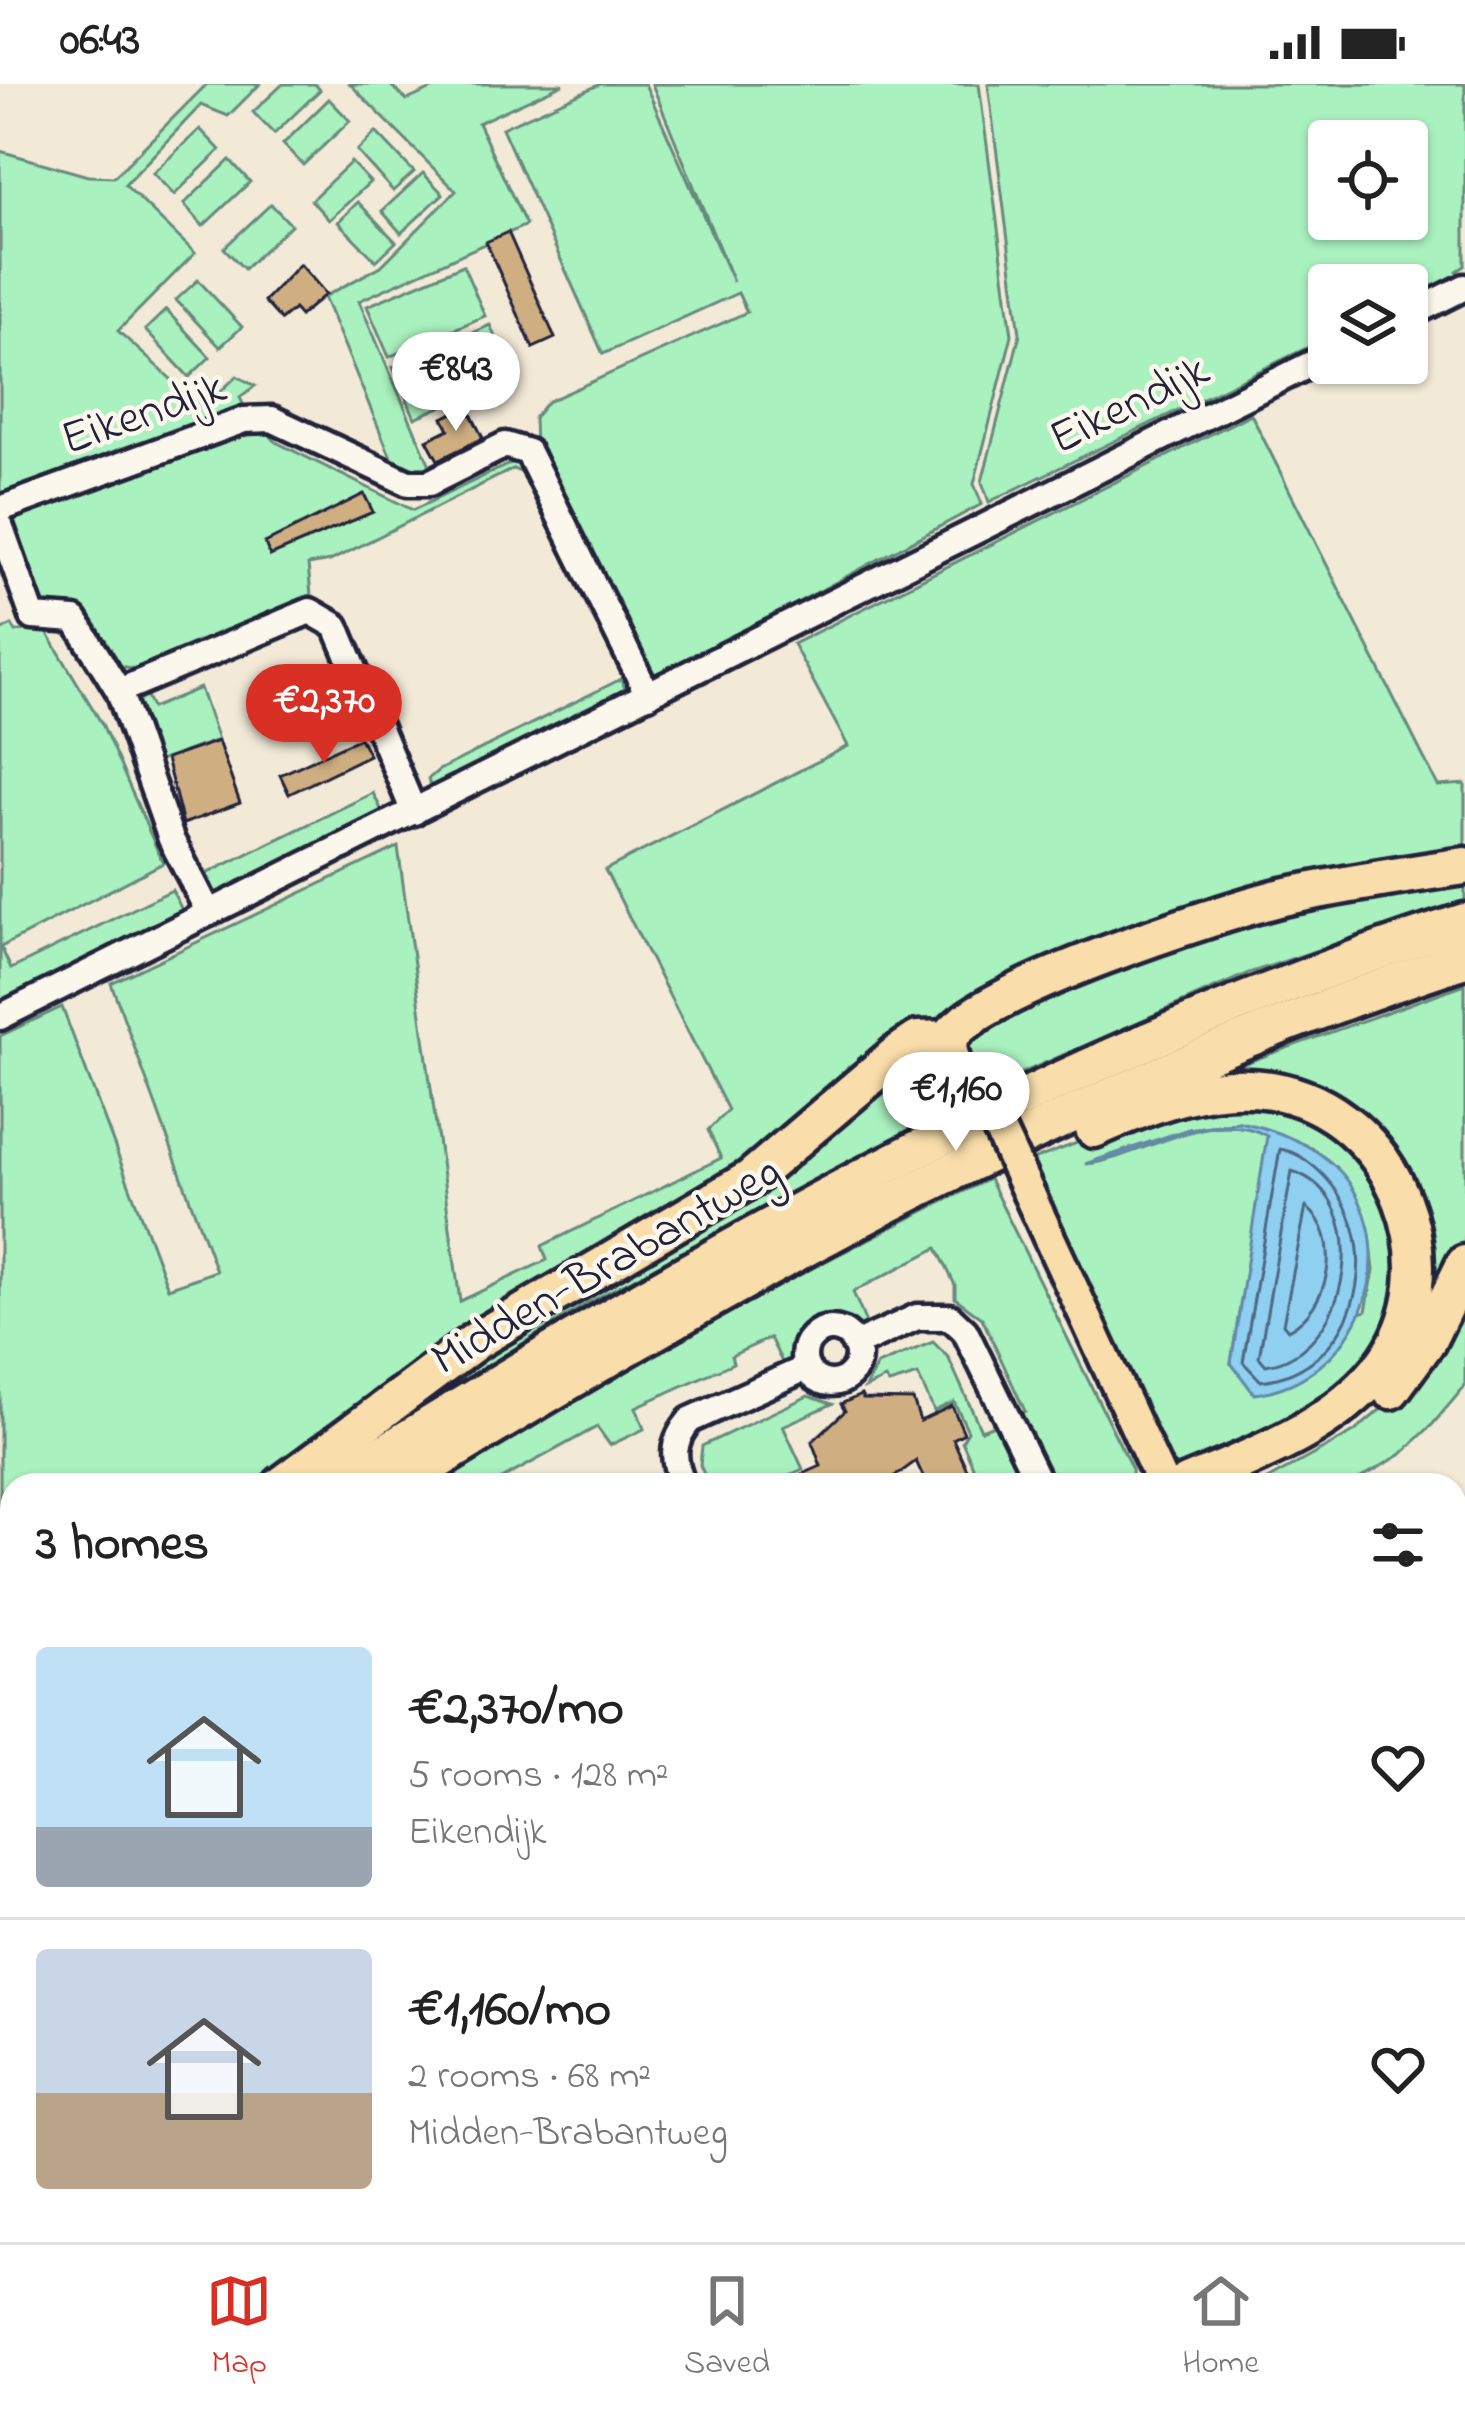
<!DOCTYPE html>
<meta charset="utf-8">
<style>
:root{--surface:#fff;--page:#f2f2f2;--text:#222;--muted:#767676;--line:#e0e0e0;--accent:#d93025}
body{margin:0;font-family:"Indie Flower",sans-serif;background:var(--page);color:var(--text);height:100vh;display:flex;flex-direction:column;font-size:45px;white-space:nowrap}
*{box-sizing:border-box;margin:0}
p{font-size:39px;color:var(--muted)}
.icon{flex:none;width:66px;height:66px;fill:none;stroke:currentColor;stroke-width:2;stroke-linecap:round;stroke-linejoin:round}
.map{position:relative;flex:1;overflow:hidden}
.sheet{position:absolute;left:0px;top:1389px;width:1467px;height:771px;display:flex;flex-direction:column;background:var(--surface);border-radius:36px 36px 0 0;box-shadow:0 3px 9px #0004}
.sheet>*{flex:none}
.controls{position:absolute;left:1308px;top:36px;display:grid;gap:24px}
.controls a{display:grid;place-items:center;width:120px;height:120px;border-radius:12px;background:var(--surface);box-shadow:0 3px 9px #0004;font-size:60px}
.price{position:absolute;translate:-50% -102px;padding:0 27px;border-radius:42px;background:#fff;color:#222;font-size:39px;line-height:78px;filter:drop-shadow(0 3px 6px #0008)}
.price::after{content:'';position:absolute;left:50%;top:72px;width:36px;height:27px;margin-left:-18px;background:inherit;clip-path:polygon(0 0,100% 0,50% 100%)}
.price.on{background:var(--accent);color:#fff}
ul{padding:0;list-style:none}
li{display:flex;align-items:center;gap:36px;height:300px;padding:0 36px}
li+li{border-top:3px solid var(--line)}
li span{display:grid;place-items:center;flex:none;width:336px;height:240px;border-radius:12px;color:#555}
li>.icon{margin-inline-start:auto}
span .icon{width:144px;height:144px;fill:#fffc;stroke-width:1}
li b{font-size:51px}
h2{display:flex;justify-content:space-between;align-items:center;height:144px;padding:0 36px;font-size:51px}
.status{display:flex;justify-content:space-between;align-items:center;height:84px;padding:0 60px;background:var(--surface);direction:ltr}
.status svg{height:33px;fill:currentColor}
.tab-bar{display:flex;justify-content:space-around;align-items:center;height:168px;border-top:3px solid var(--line);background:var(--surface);font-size:33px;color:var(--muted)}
.tab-bar a{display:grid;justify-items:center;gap:6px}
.tab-bar .on{color:var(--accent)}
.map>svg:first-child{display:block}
.green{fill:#a9f1be;stroke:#668a7c;stroke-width:3;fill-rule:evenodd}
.water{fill:#8fcff0;stroke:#638aa8;stroke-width:3}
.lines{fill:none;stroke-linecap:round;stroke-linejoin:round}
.shore{stroke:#4e6783;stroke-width:3}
.building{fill:#cfaf82;stroke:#22223b;stroke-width:3}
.minor-casing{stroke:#22223b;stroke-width:33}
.major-casing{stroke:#22223b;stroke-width:39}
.highway-casing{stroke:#22223b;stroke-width:45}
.path{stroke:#22223b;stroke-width:3;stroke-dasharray:3 9;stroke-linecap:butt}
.minor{stroke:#fbf7ec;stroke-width:24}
.major{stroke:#f9deab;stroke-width:30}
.highway{stroke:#f9deab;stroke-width:36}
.major-bridge-casing{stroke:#22223b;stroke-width:39;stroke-linecap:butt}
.major-bridge{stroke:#f9deab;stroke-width:30}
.labels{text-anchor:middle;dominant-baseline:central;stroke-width:9;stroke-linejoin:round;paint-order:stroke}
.street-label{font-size:48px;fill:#22223b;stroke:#fbf7ec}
</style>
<div class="status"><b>06:43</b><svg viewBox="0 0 49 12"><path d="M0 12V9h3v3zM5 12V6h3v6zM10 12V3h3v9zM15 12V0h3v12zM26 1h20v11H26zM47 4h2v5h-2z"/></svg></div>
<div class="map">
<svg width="1465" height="2158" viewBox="0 0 1465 2158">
<rect width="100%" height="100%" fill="#f2e9d7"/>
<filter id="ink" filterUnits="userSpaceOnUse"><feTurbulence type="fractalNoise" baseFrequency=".00833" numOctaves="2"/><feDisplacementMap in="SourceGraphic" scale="24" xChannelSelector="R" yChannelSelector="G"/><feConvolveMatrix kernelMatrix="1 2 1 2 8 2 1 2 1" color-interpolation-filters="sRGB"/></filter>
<g filter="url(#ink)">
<g class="green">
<polygon points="207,0 260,0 228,32 201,21 125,101 195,169 118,247 203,324 237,292 255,302 240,313 251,339 0,422 0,67 88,92 114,93"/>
<polygon points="283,0 315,0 320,6 274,50 253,28"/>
<polygon points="350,0 389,0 407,16 443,0 563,0 478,39 526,141 359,217 435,393 395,383 324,213 381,182 456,107"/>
<polygon points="601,0 645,0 733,198 652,0 979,0 1012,251 974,400 982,420 655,595 535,364 534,334 547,318 747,228 738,209 603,270 502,44"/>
<path d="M 988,0 L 1465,0 L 1465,182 L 1457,187 L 1462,196 L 1407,222 L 1407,201 L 1329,201 L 1329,253 L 989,418 L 982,398 L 1020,250 ZM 1329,57 L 1407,57 L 1407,135 L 1329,135 Z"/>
<polygon points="329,15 350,37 303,81 283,60"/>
<polygon points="200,45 220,66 174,111 153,89"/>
<polygon points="376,48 414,88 393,107 357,67"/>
<polygon points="230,76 250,98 203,142 184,120"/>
<polygon points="351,78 370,98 329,136 311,116"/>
<polygon points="423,89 443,110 401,149 382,127"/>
<polygon points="358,118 396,158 376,177 338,138"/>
<polygon points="271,120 291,141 244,185 224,164"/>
<polygon points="463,181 485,232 389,273 367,222"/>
<polygon points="198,196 242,243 220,263 176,216"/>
<polygon points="166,226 210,273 189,293 145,246"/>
<polygon points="490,241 512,292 415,334 393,283"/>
<polygon points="1251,330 1438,702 1465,700 1465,776 1075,879 799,1047 273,1401 12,1401 12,1602 0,1611 0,952 62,923 168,1204 216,1187 111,899 398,763 460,1217 547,1176 542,1162 721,1074 708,1046 728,1026 605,786 848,662 793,560"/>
<polygon points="260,339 276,358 413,426 520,375 529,392 513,385 330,477 308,481 311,511 134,585 108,579 40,524 9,437 14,428"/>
<polygon points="12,541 16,548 38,543 48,550 102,640 163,779 1,863 11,885 172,806 183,828 0,918 0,547"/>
<polygon points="621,595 627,609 431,705 428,695 439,686"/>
<polygon points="200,604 218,656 154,679 137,618 146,610 152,624"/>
<polygon points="373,709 383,729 217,811 206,790"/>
<polygon points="1465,790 1465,817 1249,889 986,1005 962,954 1176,853"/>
<polygon points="1465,900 1465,1166 1439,1220 1285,1363 1413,1234 1368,1047 1184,1001"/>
<polygon points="940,972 960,1018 586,1220 296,1401 906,973"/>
<path d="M 1246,1010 L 1343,1047 L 1398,1124 L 1402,1223 L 1338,1314 L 1195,1387 L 1172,1383 L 1153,1363 L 1027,1078 L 1192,1015 ZM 1239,1038 L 1313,1065 L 1369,1145 L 1374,1186 L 1366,1227 L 1231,1279 L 1268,1052 C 1210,1020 1143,1074 1086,1080 L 1189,1045 Z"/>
<path d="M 989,1095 L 1132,1385 L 1133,1401 L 1050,1401 L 1012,1334 L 1025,1327 L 982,1234 L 955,1214 L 955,1201 L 937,1164 L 853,1208 L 868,1244 C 841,1241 815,1227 799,1261 C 793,1272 796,1278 786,1286 L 770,1254 L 731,1272 L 733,1279 L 636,1323 L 644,1345 L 610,1361 L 597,1343 L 491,1401 L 438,1401 C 615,1287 800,1187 989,1095 Z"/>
<polygon points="1465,1198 1465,1302 1433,1340 1400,1371 1349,1401 1258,1401 1354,1348 1392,1316"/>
<polygon points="933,1258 948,1273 981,1346 999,1339 1028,1401 981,1401 962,1357 968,1347 954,1318 934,1327 918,1291 889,1300 885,1295 865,1304 877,1281"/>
<polygon points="808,1312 832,1320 783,1342 803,1385 767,1401 709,1401 700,1381 702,1362"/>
<polygon points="12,1693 12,2148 655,2148 632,2158 0,2158 0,1703"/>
<polygon points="1042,2148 1401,2148 1379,2158 1046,2158"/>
</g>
<path class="water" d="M 1239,1038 C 1279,1046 1326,1064 1350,1100 C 1405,1183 1351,1298 1254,1310 L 1231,1279 L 1267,1052 C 1211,1020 1142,1072 1085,1080 L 1189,1045 Z"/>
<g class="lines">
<g class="shore">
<path d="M 1280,1065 C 1296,1068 1307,1076 1319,1087 C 1392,1155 1359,1286 1261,1297 L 1243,1278 Z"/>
<path d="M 1292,1087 C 1377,1114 1351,1269 1266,1281 L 1259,1273 Z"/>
<path d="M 1306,1123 C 1345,1153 1329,1225 1288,1246 L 1283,1240 Z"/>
</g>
</g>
<g class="building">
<polygon points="508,148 555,254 533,264 486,158"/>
<polygon points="300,180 326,210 300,232 294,225 281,236 264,217"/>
<polygon points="467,322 483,354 438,376 427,356 449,345 443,334"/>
<polygon points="364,410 373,428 270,472 265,459"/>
<polygon points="360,654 369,671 289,710 280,691"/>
<polygon points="218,657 240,719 183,740 166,675"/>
<polygon points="861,1311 863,1315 913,1316 920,1337 952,1322 964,1349 953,1355 974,1401 927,1401 916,1377 886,1399 778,1401 821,1382 812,1358 845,1327 841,1320"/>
</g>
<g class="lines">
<g class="minor-casing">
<g id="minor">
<polyline points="1407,232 1465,203"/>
<polyline points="0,425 244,336 272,335 408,399 429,399 505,361 528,368 648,611"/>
<polyline points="0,441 33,533 75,536 119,607 171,755 209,829"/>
<polyline points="119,607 310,527 336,542 414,728"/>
<polyline points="0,933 1329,271"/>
<circle cx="831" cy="1272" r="27"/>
<polyline points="855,1261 917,1233 950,1233 965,1247 1040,1401"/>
<path d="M 683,1401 C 672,1375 671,1358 690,1336 L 806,1284"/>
<polyline points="1455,1789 1465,1811"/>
<polyline points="698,2158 720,2148"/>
</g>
</g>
<g class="major-casing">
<g id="major">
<polyline points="949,955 959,996"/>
<polyline points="1029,1110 1163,1401"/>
<polyline points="1455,2019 1465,2034"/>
</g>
</g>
<g class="highway-casing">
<g id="highway">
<path d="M 1094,1045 C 1150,1020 1210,996 1271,1006 C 1396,1027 1459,1185 1380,1285 C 1333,1344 1252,1373 1185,1401"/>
<polyline points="1391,1306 1427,1257 1465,1180"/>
<path d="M 282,1401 L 477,1256 L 750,1095 L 897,970 L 918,956 L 949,955 C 969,910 1227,826 1283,813 C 1343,800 1404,791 1465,782"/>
<path d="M 333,1401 C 692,1177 1060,966 1465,838"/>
<path d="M 398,1401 C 736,1191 1086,999 1465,875"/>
<polyline points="0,1635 12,1626"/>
<polyline points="0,1672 12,1663"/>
</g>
</g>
<g class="path">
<polyline points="1455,1850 1465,1844"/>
<polyline points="418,2148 422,2156 445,2148"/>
<polyline points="531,2158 552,2148"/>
<polyline points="645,2158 667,2148"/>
<polyline points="768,2158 790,2148"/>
</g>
<use href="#minor" class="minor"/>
<use href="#major" class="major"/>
<use href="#highway" class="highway"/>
<g class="major-bridge-casing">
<polyline id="major-bridge" points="973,989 1029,1110"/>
</g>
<use href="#major-bridge" class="major-bridge"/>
</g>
</g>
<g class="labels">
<g class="street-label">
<text transform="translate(1130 322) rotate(-26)">Eikendijk</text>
<text transform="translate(144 331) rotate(-19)">Eikendijk</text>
<text transform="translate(607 1183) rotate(-30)">Midden-Brabantweg</text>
</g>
</g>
</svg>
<div class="controls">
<a><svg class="icon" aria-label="locate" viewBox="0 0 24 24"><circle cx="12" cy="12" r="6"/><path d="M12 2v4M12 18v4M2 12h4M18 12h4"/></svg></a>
<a><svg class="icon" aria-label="layers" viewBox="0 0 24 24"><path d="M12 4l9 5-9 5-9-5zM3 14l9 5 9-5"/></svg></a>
</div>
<b class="price" style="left:456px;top:350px">€843</b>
<b class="price on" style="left:324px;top:682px">€2,370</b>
<b class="price" style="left:956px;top:1070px">€1,160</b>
<section class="sheet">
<h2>3 homes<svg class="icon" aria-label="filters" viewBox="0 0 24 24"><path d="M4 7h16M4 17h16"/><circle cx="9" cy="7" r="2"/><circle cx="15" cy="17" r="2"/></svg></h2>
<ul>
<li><span style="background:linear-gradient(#bfe0f5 75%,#9aa5b1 0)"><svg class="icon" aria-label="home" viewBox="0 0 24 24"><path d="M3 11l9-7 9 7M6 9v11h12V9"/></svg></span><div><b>€2,370/mo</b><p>5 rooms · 128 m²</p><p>Eikendijk</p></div><svg class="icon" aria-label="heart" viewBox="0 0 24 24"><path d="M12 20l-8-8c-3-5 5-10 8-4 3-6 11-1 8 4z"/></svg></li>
<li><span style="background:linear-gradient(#c9d6e8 60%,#b9a48a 0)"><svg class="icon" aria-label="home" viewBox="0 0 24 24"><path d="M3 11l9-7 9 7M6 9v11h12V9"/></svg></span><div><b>€1,160/mo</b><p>2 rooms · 68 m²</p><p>Midden-Brabantweg</p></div><svg class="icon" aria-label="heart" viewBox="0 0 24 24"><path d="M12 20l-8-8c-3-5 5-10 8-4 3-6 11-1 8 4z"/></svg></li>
</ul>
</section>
</div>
<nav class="tab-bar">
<a class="on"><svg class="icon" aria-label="map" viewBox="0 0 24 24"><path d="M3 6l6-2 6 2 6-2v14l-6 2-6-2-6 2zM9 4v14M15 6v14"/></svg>Map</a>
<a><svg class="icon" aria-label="saved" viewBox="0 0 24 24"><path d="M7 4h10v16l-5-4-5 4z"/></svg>Saved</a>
<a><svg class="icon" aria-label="home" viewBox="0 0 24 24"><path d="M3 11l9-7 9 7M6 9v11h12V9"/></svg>Home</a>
</nav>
